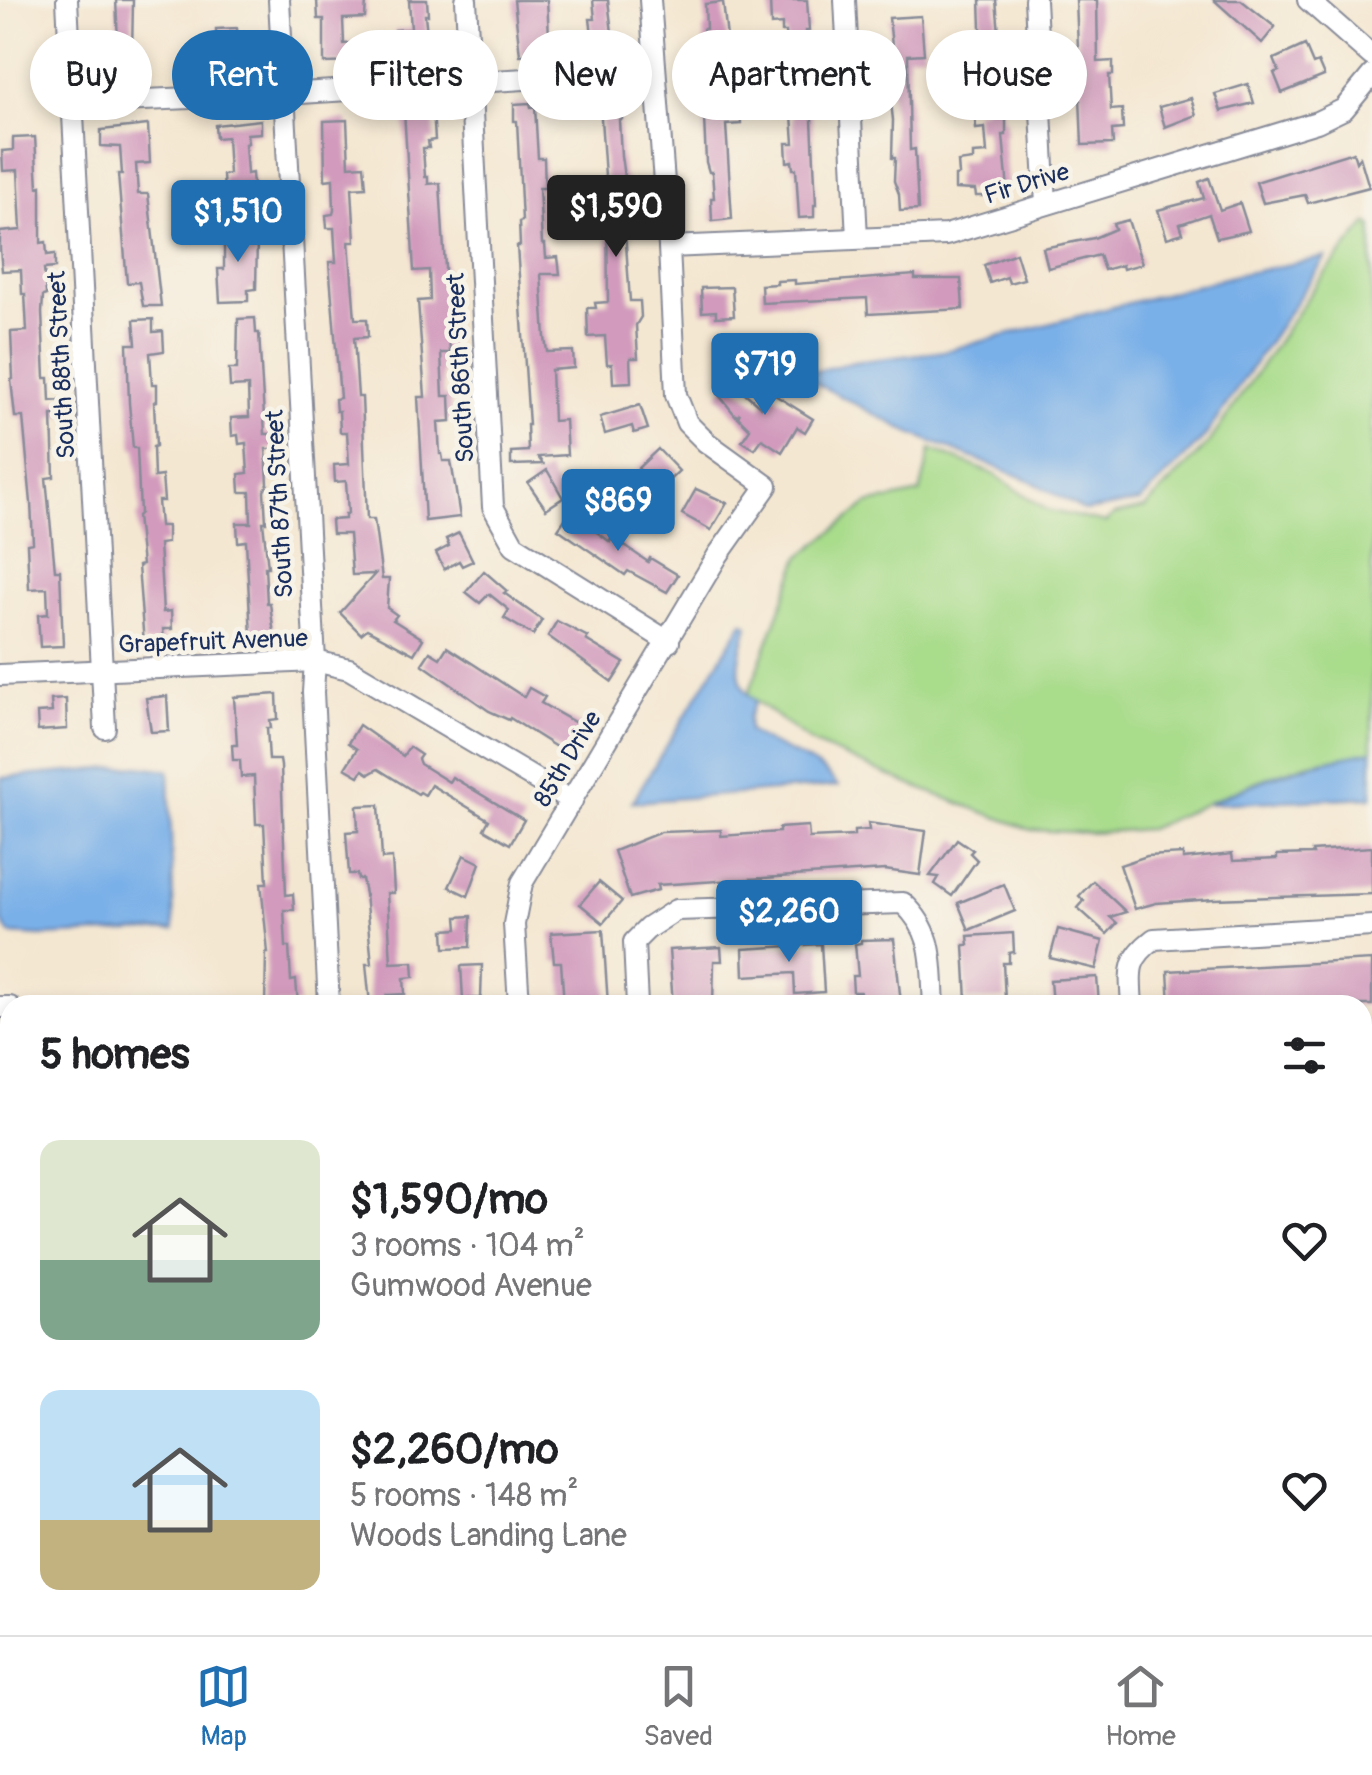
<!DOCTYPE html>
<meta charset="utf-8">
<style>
:root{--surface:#fff;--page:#f2f2f2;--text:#202124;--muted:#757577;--line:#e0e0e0;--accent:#1f6fb2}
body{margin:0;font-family:Pangolin,sans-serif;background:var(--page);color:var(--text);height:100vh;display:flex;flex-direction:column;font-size:38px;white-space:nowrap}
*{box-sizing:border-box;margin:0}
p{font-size:32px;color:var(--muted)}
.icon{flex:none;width:55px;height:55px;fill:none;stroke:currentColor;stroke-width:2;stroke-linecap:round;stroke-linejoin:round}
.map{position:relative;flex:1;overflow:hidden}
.details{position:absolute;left:0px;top:995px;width:1372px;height:640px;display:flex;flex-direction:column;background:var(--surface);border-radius:30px 30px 0 0;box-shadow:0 5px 15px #0003}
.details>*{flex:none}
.hud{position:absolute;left:30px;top:30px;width:1312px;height:90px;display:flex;gap:20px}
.price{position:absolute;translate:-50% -85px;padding:0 22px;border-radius:10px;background:var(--accent);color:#fff;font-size:32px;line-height:65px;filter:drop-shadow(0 2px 5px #0008)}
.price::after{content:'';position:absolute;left:50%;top:60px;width:30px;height:22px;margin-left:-15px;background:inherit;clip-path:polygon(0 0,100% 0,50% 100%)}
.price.on{background:#222;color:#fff}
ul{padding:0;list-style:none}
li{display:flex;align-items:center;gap:30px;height:250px;padding:0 40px}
li span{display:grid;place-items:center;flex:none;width:280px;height:200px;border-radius:20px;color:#555}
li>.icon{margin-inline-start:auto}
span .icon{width:120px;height:120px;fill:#fffc;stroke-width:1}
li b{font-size:42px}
h2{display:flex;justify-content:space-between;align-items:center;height:120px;padding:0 40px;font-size:42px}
.tag{padding:0 35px;border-radius:45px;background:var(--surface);box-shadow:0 5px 15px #0003;font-size:35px;line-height:90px}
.tag.on{background:var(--accent);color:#fff}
.dock{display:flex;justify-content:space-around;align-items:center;height:140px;border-top:2px solid var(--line);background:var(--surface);font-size:28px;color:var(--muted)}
.dock a{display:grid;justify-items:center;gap:5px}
.dock .on{color:var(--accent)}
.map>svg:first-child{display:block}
.built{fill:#e2d4f3}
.green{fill:#a9dc8b;stroke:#628674;stroke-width:2.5}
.water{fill:#7ab0e8;stroke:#4a70a3;stroke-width:2.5}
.building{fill:#d29bbd}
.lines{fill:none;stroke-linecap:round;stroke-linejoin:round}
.minor-casing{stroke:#888b98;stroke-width:24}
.minor{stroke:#fff;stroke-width:20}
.labels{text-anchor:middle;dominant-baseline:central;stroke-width:9;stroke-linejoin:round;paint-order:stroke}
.street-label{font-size:25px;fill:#1b2f5e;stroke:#f7f3e8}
</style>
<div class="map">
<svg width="1372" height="1635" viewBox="0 0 1372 1635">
<rect width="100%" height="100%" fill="#f7f3e8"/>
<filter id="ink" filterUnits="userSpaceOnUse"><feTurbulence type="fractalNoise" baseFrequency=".01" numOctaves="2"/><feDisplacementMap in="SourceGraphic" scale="20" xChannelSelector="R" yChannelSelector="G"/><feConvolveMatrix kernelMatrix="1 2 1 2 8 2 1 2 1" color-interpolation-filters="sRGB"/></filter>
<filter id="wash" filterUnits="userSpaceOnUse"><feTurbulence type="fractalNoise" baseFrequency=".0048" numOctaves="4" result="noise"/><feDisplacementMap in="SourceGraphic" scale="40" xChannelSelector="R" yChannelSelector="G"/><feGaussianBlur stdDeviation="2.25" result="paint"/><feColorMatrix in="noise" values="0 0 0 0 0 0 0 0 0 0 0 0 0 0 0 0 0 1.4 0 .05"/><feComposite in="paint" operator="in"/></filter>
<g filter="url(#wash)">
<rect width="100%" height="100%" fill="#f4e7d1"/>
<polygon class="built" points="0,1557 10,1557 10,1625 121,1625 122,1635 0,1635"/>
<polygon class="green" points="1368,223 1372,226 1372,751 1306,764 1257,781 1149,829 1089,833 1031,830 911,785 812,743 748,695 800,557 868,504 920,493 931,449 994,474 1047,510 1105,523 1114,515 1145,508 1209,443 1317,283"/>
<g class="water">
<polygon points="1326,257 1204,438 1140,502 1085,511 1029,480 913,434 800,375 854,362 945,351 1236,275"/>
<path d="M 743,622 L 748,625 C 741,653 729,682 756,701 L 748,718 L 749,731 C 777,752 816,756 838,786 L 632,802 Z"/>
<path d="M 1372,751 L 1372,797 L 1208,804 C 1266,776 1309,763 1372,751 Z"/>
<polygon points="139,766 169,770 174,930 40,936 10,934 2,922 1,778"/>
<polygon points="321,1625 694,1625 696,1635 321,1635"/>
</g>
<g id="blocks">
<g class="building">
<polygon points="116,0 133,0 132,55 145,54 146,72 113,74 113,41 118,41"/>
<polygon points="317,0 366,0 365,18 343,19 344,44 357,43 358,62 324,63 324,19 318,19"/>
<polygon points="409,0 427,0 428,15 425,15 430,61 397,63 395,30 411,29"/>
<polygon points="514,0 547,0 549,36 538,36 539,54 520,55"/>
<polygon points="593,0 608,0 614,49 594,51 590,19 595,19"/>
<polygon points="770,0 807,0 809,31 805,31 810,77 816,205 814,205 814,217 799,218 796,169 793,169 792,161 787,162 786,143 794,143 786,32 782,32 782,24 771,25"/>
<polygon points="980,0 996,0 999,33 1002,33 1003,49 998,50 1002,119 1006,119 1006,135 1003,135 1008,190 988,191 989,196 976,196 975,190 955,189 955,176 959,175 958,162 973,160 973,154 987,153 985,128 976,129 975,111 984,111"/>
<polygon points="1076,0 1097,0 1098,62 1113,61 1113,75 1109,75 1111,110 1122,109 1123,129 1112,130 1113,144 1082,145"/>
<polygon points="1214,0 1241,0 1275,27 1262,43"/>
<polygon points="723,2 728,47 732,47 735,94 739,94 741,124 726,125 732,219 712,221 711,198 714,198 712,172 709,172 706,162 703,96 709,96 703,29 706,29 705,4"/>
<polygon points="921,16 924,54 908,55 910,150 915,149 918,210 900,211 899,194 894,181 895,158 892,158 893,120 888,75 895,74 889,18"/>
<polygon points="237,28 238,39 247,38 248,52 236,53 238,68 218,70 217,55 207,56 205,40 216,39 216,29"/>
<polygon points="1305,45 1313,64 1318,62 1324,76 1282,93 1274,73 1279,71 1274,59"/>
<polygon points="1248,84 1254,103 1221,111 1215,94"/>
<polygon points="1191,98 1196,115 1165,127 1159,107"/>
<polygon points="530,103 531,107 535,107 538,158 544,158 545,188 539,188 542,244 545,244 546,258 558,257 560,274 541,274 545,338 547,352 573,351 574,368 551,370 553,421 565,420 567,455 538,457 543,464 511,465 511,452 528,451 527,425 529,425 517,246 520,246 519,222 522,221 517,121 514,121 514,104"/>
<polygon points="621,103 622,119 619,120 621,156 624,177 626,177 628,216 624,216 630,301 640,301 641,317 636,325 638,358 630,358 631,382 613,383 612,364 607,364 605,336 588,337 587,308 596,308 595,303 608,302 607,205 600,104"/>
<polygon points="433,109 435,140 428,141 429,148 423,148 425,177 428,177 428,184 440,183 450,353 441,353 443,396 450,396 451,421 438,422 440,454 442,454 443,461 451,461 460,517 425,521 418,397 425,397 418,301 430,300 429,270 414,271 404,111"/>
<polygon points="261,120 261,133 247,134 248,143 245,144 247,174 252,173 254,205 234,206 234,192 224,192 223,175 229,174 227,137 216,138 215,125"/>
<polygon points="347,120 349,166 364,165 366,187 352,188 355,242 349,242 355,319 367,319 368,337 354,338 358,397 362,397 367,519 374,519 382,579 389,579 387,608 397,615 393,620 423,639 414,654 367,629 361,634 340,613 375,574 352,575 349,534 332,534 331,520 345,519 345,514 348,514 346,481 335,482 334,465 349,464 347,432 340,432 339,411 336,411 335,399 340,398 329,262 336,262 334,228 327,228 326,215 333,214 334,210 333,179 325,180 324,121"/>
<polygon points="148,125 150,163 136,164 138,194 148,194 161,306 143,306 139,282 127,283 118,174 122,174 120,147 101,146 101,130"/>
<polygon points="35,137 38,187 41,186 41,243 46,242 47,255 55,254 55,268 44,269 46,295 43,296 42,313 45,378 49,378 50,401 65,400 66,415 52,415 54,477 46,478 55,570 60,570 63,646 40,647 38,615 48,614 47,588 29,589 27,544 33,543 31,503 23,417 15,417 11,380 13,379 11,332 27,331 25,294 22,294 21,270 2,271 0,249 0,232 21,230 18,170 3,171 2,151 13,150 13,138"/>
<polygon points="1353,152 1356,162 1360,157 1369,187 1308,203 1305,195 1263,203 1256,182"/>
<polygon points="1209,178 1220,210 1240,203 1249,231 1217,238 1209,214 1180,224 1183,233 1167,238 1158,210 1204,198 1199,182"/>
<polygon points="241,220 242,239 257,238 256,289 248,290 248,301 220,302 218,269 224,269 224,222"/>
<polygon points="1128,220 1142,264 1123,269 1122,265 1104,270 1099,255 1048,268 1043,248 1094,238 1115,229 1113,224"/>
<polygon points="1016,253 1024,279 1009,283 1007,277 990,283 984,265"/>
<polygon points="915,275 915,279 961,279 963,309 868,314 867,298 762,303 761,285 777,284 777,281 795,280 795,284"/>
<polygon points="732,287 734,316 716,317 716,311 702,312 701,288"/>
<polygon points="255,318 256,333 259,333 265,434 276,434 277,449 266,449 268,484 264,491 266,522 263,522 268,567 265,567 267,603 270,603 274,635 251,636 246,541 238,542 237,523 251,523 250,492 240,492 239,474 248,473 246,443 239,444 238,435 232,436 231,418 249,417 248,386 230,387 229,369 237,369 238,319"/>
<polygon points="153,319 153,332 163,331 164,351 150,353 152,384 157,384 157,401 154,402 156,446 153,447 154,477 162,476 164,501 158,501 160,526 167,526 167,543 159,544 163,612 171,611 172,629 163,629 164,643 144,644 138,566 142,565 137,516 140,513 137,448 133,448 129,403 127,344 136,344 134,320"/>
<polygon points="731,381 761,407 770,392 813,419 805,432 797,427 782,452 762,439 755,449 742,441 750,429 738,417 740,413 736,416 718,394"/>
<polygon points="640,405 648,429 634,433 632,426 605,434 600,417"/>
<polygon points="658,449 679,471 659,490 638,468"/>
<polygon points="547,470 563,498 546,509 528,483"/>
<polygon points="696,489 727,503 711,530 682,514"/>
<polygon points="570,512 610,542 611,539 619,542 648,562 650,558 678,575 667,592 628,571 625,575 558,529"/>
<polygon points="459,533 473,561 462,566 459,561 444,569 436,553 449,546 446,539"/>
<polygon points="484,571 507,591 504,593 542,620 533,635 504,618 509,610 489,594 480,603 466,592"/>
<polygon points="557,621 588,637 586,640 624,663 612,682 548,636"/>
<polygon points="447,647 524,697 529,688 545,697 541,703 588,730 572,757 510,718 509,720 489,711 422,664 430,652 440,658"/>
<polygon points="277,694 278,719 270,720 271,728 267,728 269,760 280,760 281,766 286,895 293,894 294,910 284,910 286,947 289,947 291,981 296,980 298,1005 265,1005 266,953 268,953 261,883 267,883 264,824 256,824 254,776 241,777 240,760 233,760 232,745 237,745 234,697"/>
<polygon points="167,696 169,731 151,732 146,698"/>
<polygon points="66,699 67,729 38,731 37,713 52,712 51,700"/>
<polygon points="359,725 403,756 409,747 421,755 418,759 420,764 449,782 452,777 524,820 510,844 484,829 489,820 431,785 425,795 420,792 418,794 378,769 369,774 363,770 359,776 345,768 357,749 348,743"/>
<polygon points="379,805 382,859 392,858 394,893 387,893 391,963 413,962 414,977 404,978 405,994 387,995 387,1003 370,1004 366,964 372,964 365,894 362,879 358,879 357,874 349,874 346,832 358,831 357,806"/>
<polygon points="868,823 926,831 920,875 885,870 657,885 658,890 630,898 614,851 661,832 721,830 721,836 779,832 779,828 808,826 809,838 854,836 854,831 869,830"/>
<polygon points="957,839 973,850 970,853 977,860 952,896 935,884 939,877 930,876"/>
<polygon points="1372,847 1372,894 1214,899 1156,903 1135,909 1120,865 1147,856 1183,854 1183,859 1232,854 1233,861 1277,859 1277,855 1313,854 1312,851"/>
<polygon points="464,855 480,863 468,896 449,887"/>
<polygon points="1093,881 1126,912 1110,917 1117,923 1107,934 1078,908 1084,901 1079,896"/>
<polygon points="599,882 622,901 603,923 580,904"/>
<polygon points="1004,884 1015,911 969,930 958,903"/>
<polygon points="471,916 470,947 445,948 444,930 458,929 457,917"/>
<polygon points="1058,929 1103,941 1096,969 1050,958"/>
<polygon points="603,930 608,1005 564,1005 561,962 554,962 551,933"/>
<polygon points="1013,933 1014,952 1009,953 1009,963 1003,963 1005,999 967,1001 964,945 969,945 968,936"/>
<polygon points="894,939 901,1003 861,1005 860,992 853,992 852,976 858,976 855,944 861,943 861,940"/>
<polygon points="821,944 824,992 795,994 794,973 744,976 743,949"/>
<polygon points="721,947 722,961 714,961 713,1005 673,1005 669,950"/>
<polygon points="1372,960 1372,1005 1170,1005 1168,971"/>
<polygon points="482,965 481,998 463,999 461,966"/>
<polygon points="1097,977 1099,1005 1052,1005 1050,980"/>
</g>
</g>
</g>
<g filter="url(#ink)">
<use href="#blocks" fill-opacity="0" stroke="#888b98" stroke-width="2.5"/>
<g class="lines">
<g class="minor-casing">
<g id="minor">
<polyline points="67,0 105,728"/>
<polyline points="279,0 315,661 313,692 329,1005"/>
<polyline points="466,0 493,507 514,545 669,642"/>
<polyline points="845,0 857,238"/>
<polyline points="1035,0 1046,204"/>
<polyline points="1308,0 1372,56"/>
<polyline points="74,103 285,94 653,71"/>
<polyline points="669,247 946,235 1317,122 1344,109 1372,75"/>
<polyline points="0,675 315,661 349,669 572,801"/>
<polyline points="519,1005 514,924 522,883 718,555 767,486 706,442 687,423 676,395 669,247 650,0"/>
<path d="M 637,1005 L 634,942 L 648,928 L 676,910 L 903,903 C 936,934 931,963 934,1005"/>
<path d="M 1132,1005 C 1130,972 1126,960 1154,939 L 1372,926"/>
<polyline points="0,1007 10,1007"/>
<polyline points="1362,1124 1372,1124"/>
<polyline points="0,1397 10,1397"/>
<polyline points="1362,1450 1372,1449"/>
<polyline points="0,1513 10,1512"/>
<polyline points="1362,1589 1372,1588"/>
<polyline points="737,1625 738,1635"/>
<polyline points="1134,1625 1134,1635"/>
<polyline points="1329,1625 1329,1635"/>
<polyline points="933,1635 938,1625"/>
</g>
</g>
<use href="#minor" class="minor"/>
</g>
</g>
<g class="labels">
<g class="street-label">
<text transform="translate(1027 184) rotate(-17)">Fir Drive</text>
<text transform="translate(62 365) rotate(-93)">South 88th Street</text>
<text transform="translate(461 368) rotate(-93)">South 86th Street</text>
<text transform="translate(280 504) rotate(-93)">South 87th Street</text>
<text transform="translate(213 642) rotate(-2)">Grapefruit Avenue</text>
<text transform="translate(568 759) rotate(-59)">85th Drive</text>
</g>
</g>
</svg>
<b class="price on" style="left:616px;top:260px">$1,590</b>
<b class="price" style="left:238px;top:265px">$1,510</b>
<b class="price" style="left:765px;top:418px">$719</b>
<b class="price" style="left:618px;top:554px">$869</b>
<b class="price" style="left:789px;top:965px">$2,260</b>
<div class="hud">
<a class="tag">Buy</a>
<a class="tag on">Rent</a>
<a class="tag">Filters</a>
<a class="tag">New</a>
<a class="tag">Apartment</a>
<a class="tag">House</a>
</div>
<section class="details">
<h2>5 homes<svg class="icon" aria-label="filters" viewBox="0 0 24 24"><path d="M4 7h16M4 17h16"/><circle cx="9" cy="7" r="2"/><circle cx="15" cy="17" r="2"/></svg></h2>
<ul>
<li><span style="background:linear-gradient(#dfe7d0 60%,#7fa58c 0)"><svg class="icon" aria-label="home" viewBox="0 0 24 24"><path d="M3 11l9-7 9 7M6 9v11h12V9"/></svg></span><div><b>$1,590/mo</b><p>3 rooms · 104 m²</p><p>Gumwood Avenue</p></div><svg class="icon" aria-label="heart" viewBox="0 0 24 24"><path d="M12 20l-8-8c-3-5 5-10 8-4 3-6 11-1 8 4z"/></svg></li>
<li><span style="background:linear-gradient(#bfe0f5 65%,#c2b280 0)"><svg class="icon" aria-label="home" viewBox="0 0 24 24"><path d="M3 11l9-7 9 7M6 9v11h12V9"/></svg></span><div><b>$2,260/mo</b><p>5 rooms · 148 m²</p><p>Woods Landing Lane</p></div><svg class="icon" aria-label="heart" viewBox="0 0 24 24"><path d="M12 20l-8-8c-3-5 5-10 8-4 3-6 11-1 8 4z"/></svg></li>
</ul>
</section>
</div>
<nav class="dock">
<a class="on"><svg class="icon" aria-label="map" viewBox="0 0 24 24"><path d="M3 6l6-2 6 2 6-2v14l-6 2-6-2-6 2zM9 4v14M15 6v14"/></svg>Map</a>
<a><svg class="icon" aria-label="saved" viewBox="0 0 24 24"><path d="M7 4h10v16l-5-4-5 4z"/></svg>Saved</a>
<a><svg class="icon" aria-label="home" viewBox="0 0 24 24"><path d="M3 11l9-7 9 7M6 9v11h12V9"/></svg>Home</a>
</nav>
